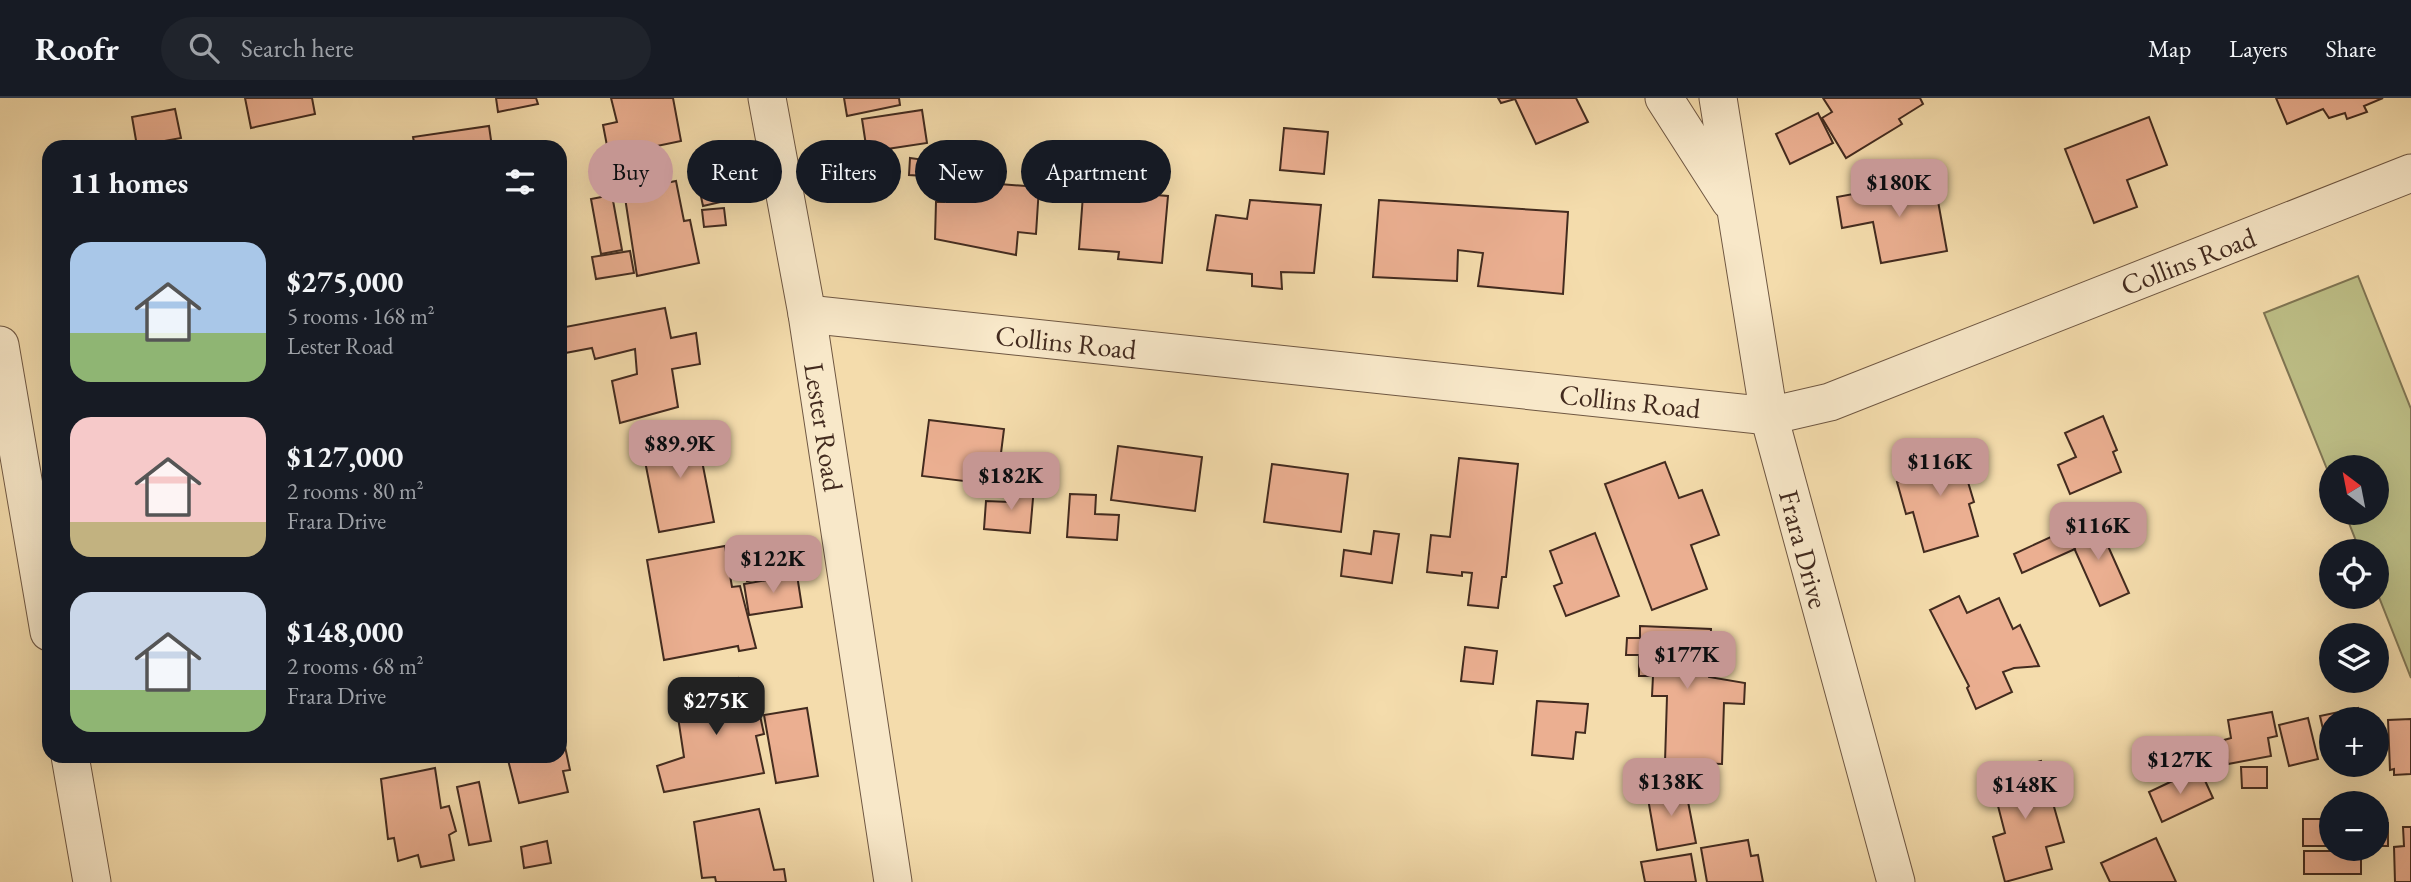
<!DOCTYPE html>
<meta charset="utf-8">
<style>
:root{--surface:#171b24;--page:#20242c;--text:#f1f3f6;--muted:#9ea1a6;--line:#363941;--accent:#c59692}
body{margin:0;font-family:"EB Garamond",serif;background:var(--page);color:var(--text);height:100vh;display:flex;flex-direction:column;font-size:26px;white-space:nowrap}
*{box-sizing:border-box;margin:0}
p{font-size:23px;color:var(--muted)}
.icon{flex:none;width:38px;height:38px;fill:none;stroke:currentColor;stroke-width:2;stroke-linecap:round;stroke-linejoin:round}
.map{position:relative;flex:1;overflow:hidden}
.drawer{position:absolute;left:42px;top:42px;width:525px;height:623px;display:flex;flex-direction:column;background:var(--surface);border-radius:21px;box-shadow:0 7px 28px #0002}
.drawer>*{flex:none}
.hud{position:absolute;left:588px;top:42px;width:665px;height:63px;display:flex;gap:14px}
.needle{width:46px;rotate:328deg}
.tools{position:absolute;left:2319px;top:357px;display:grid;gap:14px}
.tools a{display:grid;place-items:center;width:70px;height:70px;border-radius:50%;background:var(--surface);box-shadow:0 7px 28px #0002;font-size:35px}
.price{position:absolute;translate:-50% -60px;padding:0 16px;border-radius:14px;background:var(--accent);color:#111;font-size:23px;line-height:46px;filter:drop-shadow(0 2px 4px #0008)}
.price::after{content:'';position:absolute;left:50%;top:42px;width:21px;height:16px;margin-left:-10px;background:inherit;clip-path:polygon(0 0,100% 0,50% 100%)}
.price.selected{background:#222;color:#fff}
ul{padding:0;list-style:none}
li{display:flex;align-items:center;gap:21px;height:175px;padding:0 28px}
li span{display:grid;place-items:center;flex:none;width:196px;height:140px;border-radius:21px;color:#555}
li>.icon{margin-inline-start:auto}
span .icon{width:84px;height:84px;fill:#fffc;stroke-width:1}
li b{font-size:30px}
h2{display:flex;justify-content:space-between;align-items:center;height:84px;padding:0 28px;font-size:30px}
.chip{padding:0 24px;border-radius:32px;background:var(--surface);box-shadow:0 7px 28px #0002;font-size:24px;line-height:63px}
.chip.selected{background:var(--accent);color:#111}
header{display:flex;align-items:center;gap:42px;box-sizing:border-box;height:98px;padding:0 35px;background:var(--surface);border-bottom:2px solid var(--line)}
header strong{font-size:33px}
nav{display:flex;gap:38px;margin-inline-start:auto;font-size:24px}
.search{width:490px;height:63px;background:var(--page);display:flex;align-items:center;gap:18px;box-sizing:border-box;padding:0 24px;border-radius:38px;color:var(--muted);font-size:26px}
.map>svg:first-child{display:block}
.green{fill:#bec088;stroke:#807654;stroke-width:2}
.building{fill:#ebaf91;stroke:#432b1f;stroke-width:2}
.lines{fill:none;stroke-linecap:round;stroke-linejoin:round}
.minor-casing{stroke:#6f5742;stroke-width:39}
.minor{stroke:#f8e8c9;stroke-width:37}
.labels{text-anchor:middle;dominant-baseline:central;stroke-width:6;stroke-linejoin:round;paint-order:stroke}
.street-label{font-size:28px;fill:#432b1f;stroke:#f8e8c9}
</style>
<header>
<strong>Roofr</strong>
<div class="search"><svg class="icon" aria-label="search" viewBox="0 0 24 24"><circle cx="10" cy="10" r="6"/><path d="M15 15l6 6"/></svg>Search here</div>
<nav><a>Map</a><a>Layers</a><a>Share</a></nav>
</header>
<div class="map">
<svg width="2411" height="784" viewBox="0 0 2411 784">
<rect width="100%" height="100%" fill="#f4dcac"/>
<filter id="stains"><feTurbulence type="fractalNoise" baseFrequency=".00286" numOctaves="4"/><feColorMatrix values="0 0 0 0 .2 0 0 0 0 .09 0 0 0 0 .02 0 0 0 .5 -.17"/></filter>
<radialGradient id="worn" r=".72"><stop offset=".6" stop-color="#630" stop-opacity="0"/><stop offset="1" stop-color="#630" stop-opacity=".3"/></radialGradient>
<polygon class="green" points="2358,178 2411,311 2411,580 2377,494 2376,453 2360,453 2345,415 2376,415 2376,369 2331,369 2331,381 2264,215"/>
<g class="building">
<polygon points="245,0 312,0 315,16 251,30"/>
<polygon points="496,0 536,0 538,6 498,14"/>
<polygon points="611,0 673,0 681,43 609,58 603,27 617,24"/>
<polygon points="844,0 899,0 900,7 847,18"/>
<polygon points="1498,0 1576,0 1588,24 1536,46 1515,1 1501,5"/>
<polygon points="1823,0 1920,0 1923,6 1899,21 1902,26 1846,60 1822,20 1832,14"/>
<polygon points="2276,0 2383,0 2364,8 2367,14 2347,21 2345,15 2329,20 2323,11 2287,26"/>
<polygon points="175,11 181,40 137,48 132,19"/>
<polygon points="922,12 927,45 867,54 862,21"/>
<polygon points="1818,15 1833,45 1790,66 1776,36"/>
<polygon points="2149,19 2167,67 2127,82 2137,109 2094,125 2065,51"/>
<polygon points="489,28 492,49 415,49 413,39"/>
<polygon points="1284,30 1328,34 1324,76 1280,72"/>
<polygon points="910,60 925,62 924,78 909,77"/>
<polygon points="1934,81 1947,153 1881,165 1873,124 1842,130 1837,99"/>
<polygon points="676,83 684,123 690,122 699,165 637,178 624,93"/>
<polygon points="722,84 725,103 703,108 699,89"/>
<polygon points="999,86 1039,89 1036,136 1018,134 1016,157 935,141 936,104 944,104 947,87 999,91"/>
<polygon points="1143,96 1168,98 1162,165 1118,161 1119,154 1079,151 1083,97 1143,101"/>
<polygon points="612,97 622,152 601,156 591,101"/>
<polygon points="1250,102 1321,107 1314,175 1281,174 1282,191 1252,188 1252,176 1207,172 1216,117 1247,121"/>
<polygon points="1379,102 1568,114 1563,196 1478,188 1483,155 1458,152 1457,183 1373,179"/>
<polygon points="724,110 726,127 704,129 702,112"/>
<polygon points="630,153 634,175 596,181 592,159"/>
<polygon points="665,210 671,240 696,235 700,266 672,271 678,309 620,325 612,283 637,276 635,251 595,261 592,250 560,256 560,230"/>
<polygon points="2103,318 2117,352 2113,354 2121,374 2070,396 2058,367 2076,359 2065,335"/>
<polygon points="929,322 1004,331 997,387 922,378"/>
<polygon points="695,329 697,338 708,335 713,361 702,363 714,424 659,434 642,348 671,341 670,334"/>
<polygon points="1118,348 1202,359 1195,413 1111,402"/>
<polygon points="1964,348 1973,383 1968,384 1974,404 1969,406 1978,438 1924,454 1913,414 1906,416 1897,384 1914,380 1909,363"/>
<polygon points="1459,360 1518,366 1506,479 1502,479 1498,510 1468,507 1472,475 1462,474 1462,478 1427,474 1431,437 1450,439"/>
<polygon points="1665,364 1679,400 1702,392 1719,437 1691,447 1707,491 1652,512 1605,386"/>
<polygon points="1272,366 1348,376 1341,434 1264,424"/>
<polygon points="1011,387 1034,389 1030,435 984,431 986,403 1010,404"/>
<polygon points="1070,396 1096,397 1095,416 1119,417 1117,442 1067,439"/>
<polygon points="2095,419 2129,495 2100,508 2066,432"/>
<polygon points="2066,432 2075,451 2022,475 2014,456"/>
<polygon points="1374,433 1399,436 1392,485 1341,478 1344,452 1371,456"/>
<polygon points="1595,435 1619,498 1566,518 1554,488 1562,485 1550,453"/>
<polygon points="792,439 798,474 747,483 741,447"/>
<polygon points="725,448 732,489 740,488 756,550 739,553 738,548 664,562 647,462"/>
<polygon points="797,477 802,509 749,517 744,486"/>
<polygon points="1959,498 1967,515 1999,500 2013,531 2020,527 2039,568 2014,570 2003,574 2012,594 1976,611 1967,590 1969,588 1930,512"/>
<polygon points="1640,528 1711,531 1709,579 1745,585 1744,606 1724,605 1722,666 1665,664 1667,598 1652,598 1653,578 1639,578 1639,557 1626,557 1627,540 1640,540"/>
<polygon points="1465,549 1497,553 1493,586 1461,583"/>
<polygon points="738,580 740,587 753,585 764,636 756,638 764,675 664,694 657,668 684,659 675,599 717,592 716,586"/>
<polygon points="1537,603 1588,606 1585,635 1576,634 1573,661 1532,657"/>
<polygon points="807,610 818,678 776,685 764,617"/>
<polygon points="2358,610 2360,621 2331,621 2331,639 2325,640 2320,618"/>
<polygon points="2272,614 2277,638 2268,640 2271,658 2228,666 2224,642 2231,640 2228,622"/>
<polygon points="2308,620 2318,661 2289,668 2279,627"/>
<polygon points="2411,621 2411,676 2394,677 2394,671 2390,672 2388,622"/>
<polygon points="564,644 570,672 563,673 568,694 519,705 507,658 560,658 560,645"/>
<polygon points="2041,663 2064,744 2046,749 2052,771 2005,784 1993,739 2005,735 1990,677"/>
<polygon points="2241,669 2267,669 2267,690 2242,690"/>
<polygon points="435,670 441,710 449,708 456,733 449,737 454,762 421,769 418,757 398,763 394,740 388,741 381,681"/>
<polygon points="2202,676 2213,700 2162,724 2149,694 2183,678 2185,684"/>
<polygon points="479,684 491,743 469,747 457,689"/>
<polygon points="1685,688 1696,745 1657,752 1647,695"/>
<polygon points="759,711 774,772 784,771 786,784 716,784 715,779 702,780 694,724"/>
<polygon points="2322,718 2331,718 2331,748 2303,748 2303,721 2322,721"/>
<rect x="2376" y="725" width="12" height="23"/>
<polygon points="2403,729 2411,729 2411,784 2395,784 2394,749 2404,748"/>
<polygon points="2156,740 2176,784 2110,784 2101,765"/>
<polygon points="1748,742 1751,758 1758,757 1763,784 1707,784 1701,750"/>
<polygon points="547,743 551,765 524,770 521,749"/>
<rect x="2304" y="753" width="57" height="23"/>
<polygon points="1691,756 1696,784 1645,784 1641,764"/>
</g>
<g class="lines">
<g class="minor-casing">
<g id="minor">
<polyline points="767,0 807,216 893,784"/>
<polyline points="1664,0 1730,103"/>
<polyline points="1718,0 1769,318 1896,784"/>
<polyline points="807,216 1769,318 1830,304 2411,75"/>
<polyline points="0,247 49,534"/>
<polyline points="70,658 92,784"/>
</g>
</g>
<use href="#minor" class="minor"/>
</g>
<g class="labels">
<g class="street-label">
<text transform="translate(2188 163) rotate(-21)">Collins Road</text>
<text transform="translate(1066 244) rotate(6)">Collins Road</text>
<text transform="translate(1630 303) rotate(6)">Collins Road</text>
<text transform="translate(824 329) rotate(81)">Lester Road</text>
<text transform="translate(1804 451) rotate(75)">Frara Drive</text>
</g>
</g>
<rect width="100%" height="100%" filter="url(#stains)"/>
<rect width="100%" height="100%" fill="url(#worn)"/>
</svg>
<div class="tools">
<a><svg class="needle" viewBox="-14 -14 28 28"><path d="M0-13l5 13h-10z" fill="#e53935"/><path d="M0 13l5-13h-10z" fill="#9ea1a6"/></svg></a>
<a><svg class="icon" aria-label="locate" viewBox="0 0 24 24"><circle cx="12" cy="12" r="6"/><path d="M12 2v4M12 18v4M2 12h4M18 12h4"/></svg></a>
<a><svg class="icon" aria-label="layers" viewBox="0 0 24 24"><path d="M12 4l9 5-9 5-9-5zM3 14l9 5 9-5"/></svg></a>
<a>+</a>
<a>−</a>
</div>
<b class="price" style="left:1899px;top:121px">$180K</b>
<b class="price" style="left:680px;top:382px">$89.9K</b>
<b class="price" style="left:1940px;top:400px">$116K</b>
<b class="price" style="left:1011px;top:414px">$182K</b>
<b class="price" style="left:2098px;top:464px">$116K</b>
<b class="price" style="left:773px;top:497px">$122K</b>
<b class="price" style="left:1687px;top:593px">$177K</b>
<b class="price selected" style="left:716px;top:639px">$275K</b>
<b class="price" style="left:2180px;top:698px">$127K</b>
<b class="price" style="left:1671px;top:720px">$138K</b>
<b class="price" style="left:2025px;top:723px">$148K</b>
<div class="hud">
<a class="chip selected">Buy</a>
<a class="chip">Rent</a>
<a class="chip">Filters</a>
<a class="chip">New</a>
<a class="chip">Apartment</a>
</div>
<section class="drawer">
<h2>11 homes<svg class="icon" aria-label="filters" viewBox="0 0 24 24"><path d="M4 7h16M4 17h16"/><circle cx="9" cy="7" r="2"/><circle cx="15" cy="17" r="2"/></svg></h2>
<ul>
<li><span style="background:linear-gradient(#a9c7e8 65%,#8fb573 0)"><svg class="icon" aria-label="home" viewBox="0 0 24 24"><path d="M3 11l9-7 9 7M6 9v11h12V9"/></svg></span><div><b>$275,000</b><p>5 rooms · 168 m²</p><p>Lester Road</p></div></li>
<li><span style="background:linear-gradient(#f6c9c9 75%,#c2b280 0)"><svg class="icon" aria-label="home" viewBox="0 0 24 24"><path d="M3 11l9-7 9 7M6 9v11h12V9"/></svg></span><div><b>$127,000</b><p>2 rooms · 80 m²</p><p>Frara Drive</p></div></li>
<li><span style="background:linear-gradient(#c9d6e8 70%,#8fb573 0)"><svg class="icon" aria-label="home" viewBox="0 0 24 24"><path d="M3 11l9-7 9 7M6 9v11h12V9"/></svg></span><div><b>$148,000</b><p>2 rooms · 68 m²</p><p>Frara Drive</p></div></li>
</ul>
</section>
</div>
